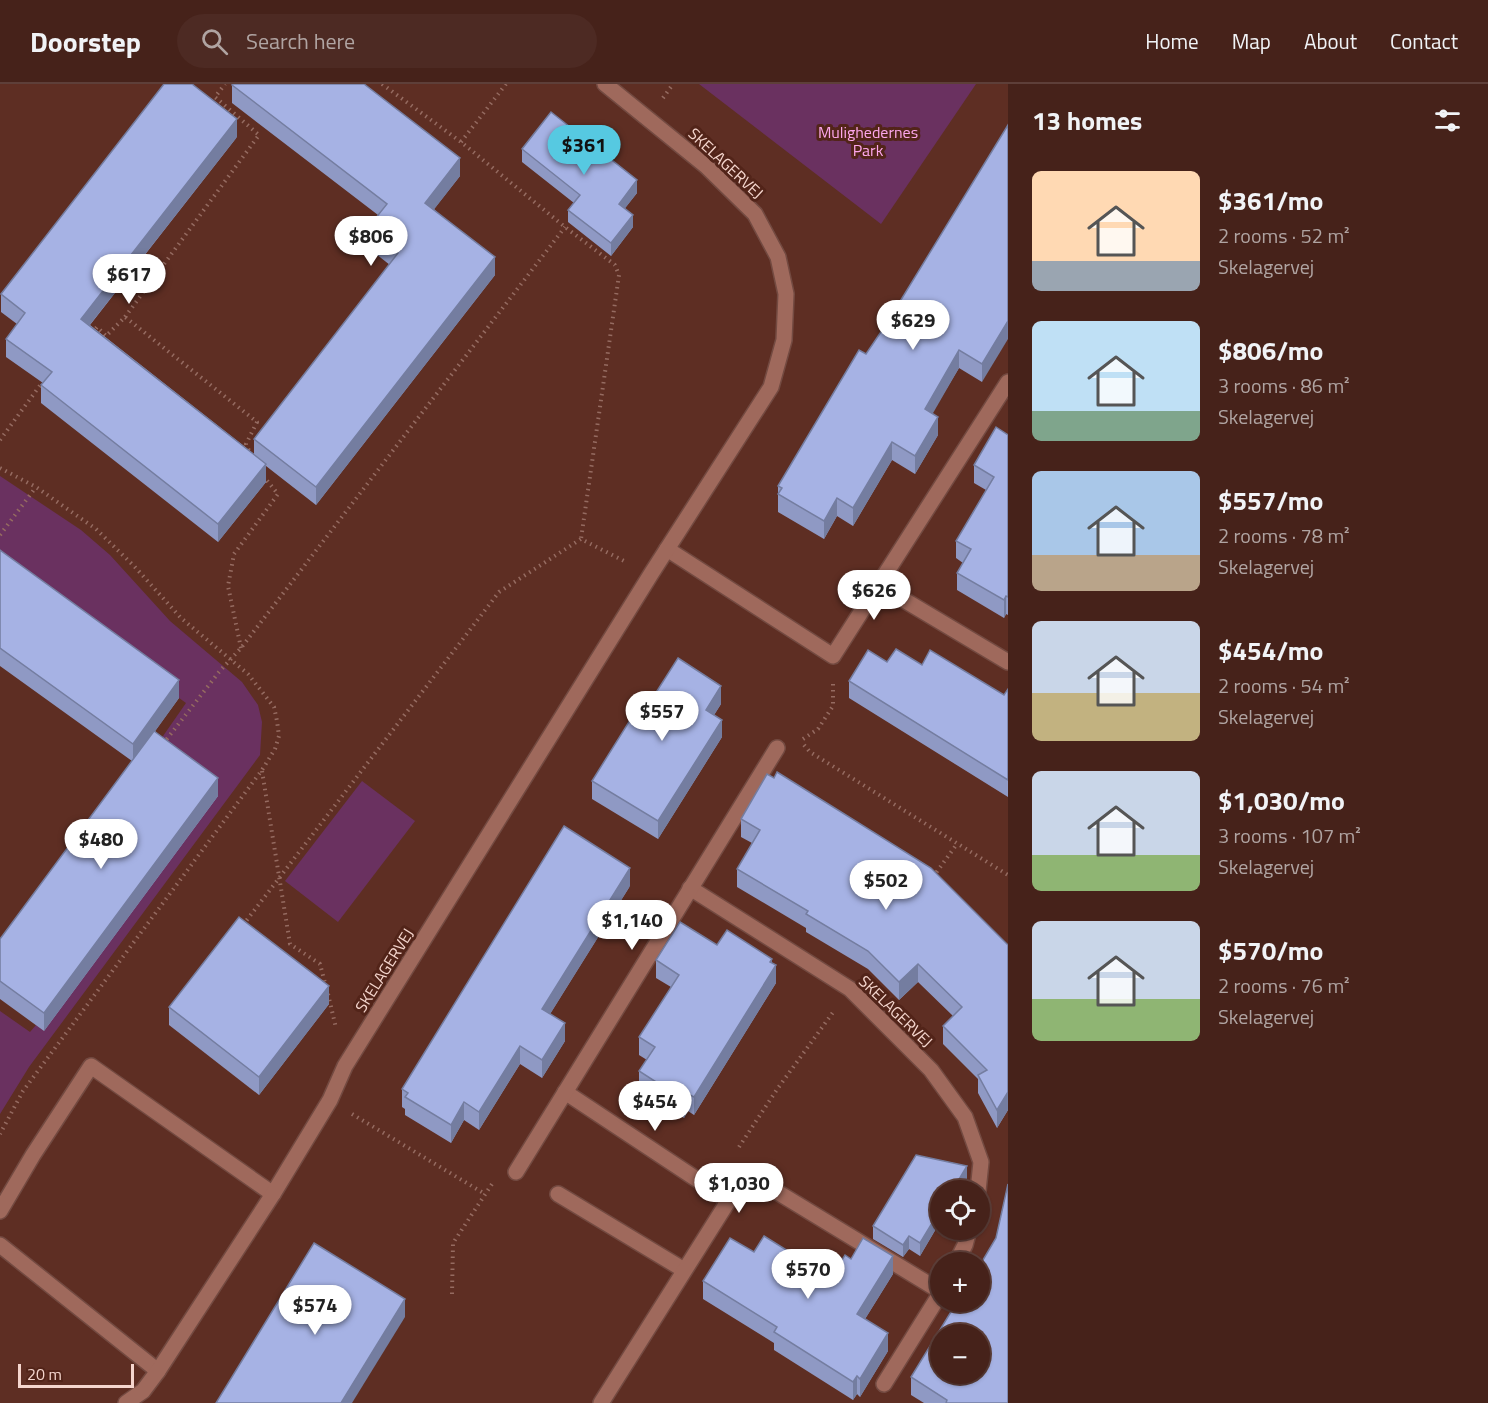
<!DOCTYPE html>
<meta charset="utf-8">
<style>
:root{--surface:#46221a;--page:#4d2a23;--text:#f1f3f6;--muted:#b0a4a2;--line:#5e3f39;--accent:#56c9e1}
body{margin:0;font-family:"Titillium Web",sans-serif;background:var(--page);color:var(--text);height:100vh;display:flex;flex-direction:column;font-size:22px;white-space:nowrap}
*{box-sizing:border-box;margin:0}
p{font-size:20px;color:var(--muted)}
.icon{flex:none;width:33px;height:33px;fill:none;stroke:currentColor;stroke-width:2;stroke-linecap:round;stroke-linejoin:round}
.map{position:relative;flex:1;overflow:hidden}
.drawer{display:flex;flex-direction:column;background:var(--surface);width:480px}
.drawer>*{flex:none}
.buttons{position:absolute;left:930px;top:1096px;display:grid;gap:12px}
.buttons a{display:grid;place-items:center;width:60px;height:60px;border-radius:50%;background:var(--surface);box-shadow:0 2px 4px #0004,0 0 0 2px var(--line);font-size:30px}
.scale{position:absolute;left:18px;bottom:15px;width:116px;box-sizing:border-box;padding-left:6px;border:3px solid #f5d6ce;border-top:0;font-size:16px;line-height:21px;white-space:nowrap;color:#f5d6ce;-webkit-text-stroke:4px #522419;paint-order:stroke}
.price{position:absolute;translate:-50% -51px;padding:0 14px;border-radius:21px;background:#fff;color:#222;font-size:20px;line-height:39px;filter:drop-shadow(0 2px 3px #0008)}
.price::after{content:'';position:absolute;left:50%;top:36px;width:18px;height:14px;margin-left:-9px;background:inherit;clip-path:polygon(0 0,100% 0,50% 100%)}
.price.active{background:var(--accent);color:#111}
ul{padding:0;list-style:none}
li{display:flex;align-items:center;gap:18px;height:150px;padding:0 24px}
li span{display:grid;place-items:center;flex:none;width:168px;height:120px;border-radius:9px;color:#555}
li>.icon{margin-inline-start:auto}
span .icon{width:72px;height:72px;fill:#fffc;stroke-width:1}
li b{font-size:26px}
h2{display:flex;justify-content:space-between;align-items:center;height:72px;padding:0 24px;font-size:26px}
header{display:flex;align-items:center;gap:36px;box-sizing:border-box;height:84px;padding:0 30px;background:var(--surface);border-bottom:2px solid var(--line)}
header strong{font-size:28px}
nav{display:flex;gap:33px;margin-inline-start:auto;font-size:21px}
.search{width:420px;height:54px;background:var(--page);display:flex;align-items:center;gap:15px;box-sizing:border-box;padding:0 21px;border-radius:33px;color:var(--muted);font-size:22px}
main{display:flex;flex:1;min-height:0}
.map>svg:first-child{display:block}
.green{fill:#6a3160}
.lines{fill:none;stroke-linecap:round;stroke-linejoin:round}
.minor-casing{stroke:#734a41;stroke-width:18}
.path{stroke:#956b61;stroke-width:4;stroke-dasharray:1.5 4.5;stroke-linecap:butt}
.minor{stroke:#9f695c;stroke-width:15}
.wall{fill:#8f99c4}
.shaded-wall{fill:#747da0}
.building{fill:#a6b2e4;stroke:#747da0;stroke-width:1.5;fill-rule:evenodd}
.labels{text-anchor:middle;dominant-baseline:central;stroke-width:6;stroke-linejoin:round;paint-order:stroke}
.park-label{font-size:16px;fill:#fda7ec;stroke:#522419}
.street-label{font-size:16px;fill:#f5d6ce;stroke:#522419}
</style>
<header>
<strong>Doorstep</strong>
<div class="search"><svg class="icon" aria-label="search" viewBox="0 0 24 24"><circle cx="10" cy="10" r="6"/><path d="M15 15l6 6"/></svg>Search here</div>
<nav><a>Home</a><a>Map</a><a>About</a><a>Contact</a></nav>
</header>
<main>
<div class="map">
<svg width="1008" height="1319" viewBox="0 0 1008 1319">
<rect width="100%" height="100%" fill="#5e2e23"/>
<g class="green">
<polygon points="699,0 976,0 881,140"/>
<polygon points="0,392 81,446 110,471 170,537 242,598 258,621 262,638 260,671 29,983 0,1030 0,927 30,948 36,941 44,947 154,665 186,619 0,484"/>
<polygon points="362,697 415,737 338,838 285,797"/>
</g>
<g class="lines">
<g class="minor-casing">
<g id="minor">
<polyline points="667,465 833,572 1008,298"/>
<polyline points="879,501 1008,578"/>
<polyline points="690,804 850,905 931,986 965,1033 981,1078 978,1107"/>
<polyline points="565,1008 728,1116"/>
<polyline points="516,1088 777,664"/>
<polyline points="558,1110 684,1186"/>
<polyline points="0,1127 33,1071 91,982 273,1110"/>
<polyline points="0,1161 158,1287"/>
<polyline points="956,1179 965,1161 969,1146"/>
<polyline points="884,1300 940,1210"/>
<polyline points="126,1319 143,1307 158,1287 273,1110 330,1016 345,982 651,490 771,303 784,256 786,210 778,173 755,130 706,82 605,0"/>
<polyline points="601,1319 746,1089 940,1207"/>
</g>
</g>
<g class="path">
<polyline points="382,0 461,58 565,143 615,181 619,191 581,455"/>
<polyline points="663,14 673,0"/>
<polyline points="461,58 506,0"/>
<polyline points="125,233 259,51 215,13 225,0"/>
<polyline points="92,249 97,243 106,252 125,233 257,338 246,360 251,371"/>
<polyline points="0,356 44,296"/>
<polyline points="0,384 36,403 96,445 134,482 181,534 248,590 274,623 277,637 279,652 275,665 262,686 23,1007 0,1050"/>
<polyline points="0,451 36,403"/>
<polyline points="241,564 228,502 234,470 278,410 264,393"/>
<polyline points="803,655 818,645 833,622 833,597"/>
<polyline points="163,660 219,588 241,564 565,143"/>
<polyline points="804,661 810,668 1008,791"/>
<polyline points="262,687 290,860 320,880 326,903"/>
<polyline points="933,793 957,760"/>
<polyline points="243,841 499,508 581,455 626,478"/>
<polyline points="328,910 336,944"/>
<polyline points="352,1030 485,1110"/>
<polyline points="739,1063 778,1004 834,927"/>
<polyline points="452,1210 453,1159 492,1100"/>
</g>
<use href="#minor" class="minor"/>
</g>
<g class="wall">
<polygon points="232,1 460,92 434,125 495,191 316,421 266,382 266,398 218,458 41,319 41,301 43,299 6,273 6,255 17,240 1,228 1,210 237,53 90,241 254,370 254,355 390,181 367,163 367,145 378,131 232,19"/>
<polygon points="1008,41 982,298 959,284 932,329 938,351 915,390 892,376 853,442 837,432 824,455 778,428 778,402 885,242"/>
<polygon points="522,65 637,109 625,124 633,143 611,172 568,138 568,126 574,119 522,78"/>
<polygon points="1008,351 1008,531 1006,530 1004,534 957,506 957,489 963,479 956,474 956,457 986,406 974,399 974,381"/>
<polygon points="0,466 179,614 155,647 218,712 44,947 0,915 0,855 132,677 0,582"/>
<polygon points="887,578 922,581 1004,611 1008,605 1008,713 849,614 849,597"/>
<polygon points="721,620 714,631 722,653 658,755 592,715 592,697 643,629"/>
<polygon points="741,735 1008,861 1008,1026 997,1044 978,1009 978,995 943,960 943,942 953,932 918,898 899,916 868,885 806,848 806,844 737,803 737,785 752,759 741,753"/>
<polygon points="630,802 550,930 565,957 542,994 520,980 479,1046 464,1036 451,1059 405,1031 405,1025 402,1023 402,1005"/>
<polygon points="717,861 772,879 776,899 694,1031 688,1027 684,1034 639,1005 639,987 647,976 639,971 639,953 671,903 656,894 656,876"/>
<polygon points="329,920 259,1011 169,941 169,923"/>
<polygon points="916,1071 967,1082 967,1095 959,1107 940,1107 940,1138 920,1172 909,1165 903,1173 873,1155 873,1142"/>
<polygon points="754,1168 831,1194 851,1175 893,1190 865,1235 888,1267 860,1313 857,1310 853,1316 774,1266 774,1259 703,1215 703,1197"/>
<polygon points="911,1293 1008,1319 924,1319 911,1311"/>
</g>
<g class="shaded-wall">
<polygon points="237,35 237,53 81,252 81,235"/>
<polygon points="460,74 460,92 425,137 425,119"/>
<polygon points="637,96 637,109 619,132 619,120"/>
<polygon points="633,131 633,143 611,172 611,159"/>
<polygon points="495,173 495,191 316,421 316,403"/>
<polygon points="1008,237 1008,255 982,298 982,280"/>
<polygon points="959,266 959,284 925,343 925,325"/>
<polygon points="938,333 938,351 915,390 915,372"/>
<polygon points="892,358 892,376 853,442 853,424"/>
<polygon points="266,380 266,398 218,458 218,440"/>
<polygon points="837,414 837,432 824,455 824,437"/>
<polygon points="1006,512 1006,530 1004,534 1004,516"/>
<polygon points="179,596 179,614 133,678 133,660"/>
<polygon points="721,602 721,620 706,644 706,626"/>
<polygon points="722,636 722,653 658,755 658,737"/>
<polygon points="218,694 218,712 44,947 44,929"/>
<polygon points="630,784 630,802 542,943 542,925"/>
<polygon points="772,875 772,887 776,881 776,899 694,1031 694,1013"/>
<polygon points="918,880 918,898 899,916 899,898"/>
<polygon points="329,902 329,920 259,1011 259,993"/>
<polygon points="565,939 565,957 542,994 542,976"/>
<polygon points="520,962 520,980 479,1046 479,1028"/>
<polygon points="1008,1008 1008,1026 997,1044 997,1026"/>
<polygon points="688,1010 688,1027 684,1034 684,1016"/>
<polygon points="464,1018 464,1036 451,1059 451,1041"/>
<polygon points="967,1082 967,1095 959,1107 952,1107"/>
<polygon points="940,1126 940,1138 920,1172 920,1159"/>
<polygon points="909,1152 909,1165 903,1173 903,1161"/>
<polygon points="893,1172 893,1190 857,1248 857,1230"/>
<polygon points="405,1215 405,1233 352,1319 341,1319"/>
<polygon points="888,1249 888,1267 860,1313 860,1295"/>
<polygon points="857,1292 857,1310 853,1316 853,1298"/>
</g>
<g class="building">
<polygon points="164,0 192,0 237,35 81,235 266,380 218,440 41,301 52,288 6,255 25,229 1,210"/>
<polygon points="233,0 364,0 460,74 425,119 495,173 316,403 254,355 398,169 367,145 387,120 232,1"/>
<polygon points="551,28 637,96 619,120 633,131 611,159 568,126 580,111 522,65"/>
<polygon points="1008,41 1008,237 982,280 959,266 925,325 938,333 915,372 892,358 853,424 837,414 824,437 778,410 782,404 778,402 859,266 866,270 885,242"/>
<polygon points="996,343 1008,351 1008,513 1006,512 1004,516 957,489 971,465 956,457 994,393 974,381"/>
<polygon points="0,466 179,596 133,660 0,564"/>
<polygon points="896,565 922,581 930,566 1004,611 1008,605 1008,696 849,597 868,566 887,578"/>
<polygon points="678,574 721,602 706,626 722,636 658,737 592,697 637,625 643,629"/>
<polygon points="154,647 218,694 44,929 0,897 0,855"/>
<polygon points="777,688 931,784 1008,861 1008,1008 997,1026 978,991 987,986 943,942 962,923 918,880 899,898 868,867 806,830 808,827 737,785 760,746 741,735 767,690 774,694"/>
<polygon points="564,742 630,784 542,925 565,939 542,976 520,962 479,1028 464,1018 451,1041 405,1013 408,1009 402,1005"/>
<polygon points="239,833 329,902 259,993 169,923"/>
<polygon points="680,838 717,861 727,846 772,875 770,878 776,881 694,1013 688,1010 684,1016 639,987 655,963 639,953 679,891 656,876"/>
<polygon points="916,1071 967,1082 952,1107 940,1107 940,1126 920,1159 909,1152 903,1161 873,1142"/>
<path d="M 1008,1100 L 1008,1319 L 946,1319 L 947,1316 L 911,1293 L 957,1218 L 980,1218 L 980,1181 L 996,1154 ZM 940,1251 L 980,1251 L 980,1290 L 940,1290 Z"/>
<polygon points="764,1152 831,1194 845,1171 851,1175 863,1154 893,1172 857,1230 888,1249 860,1295 857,1292 853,1298 774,1248 777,1243 703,1197 730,1154 754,1168"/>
<polygon points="314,1159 405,1215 341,1319 216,1319"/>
</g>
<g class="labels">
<g class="park-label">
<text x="868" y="48">Mulighedernes<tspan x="868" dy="18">Park</tspan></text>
</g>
<g class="street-label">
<text transform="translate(726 79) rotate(43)">SKELAGERVEJ</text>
<text transform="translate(384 886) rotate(-58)">SKELAGERVEJ</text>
<text transform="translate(896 927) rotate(44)">SKELAGERVEJ</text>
</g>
</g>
</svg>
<div class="buttons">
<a><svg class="icon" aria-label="locate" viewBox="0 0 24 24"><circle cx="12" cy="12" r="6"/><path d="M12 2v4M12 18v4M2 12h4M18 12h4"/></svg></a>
<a>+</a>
<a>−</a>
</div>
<div class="scale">20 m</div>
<b class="price active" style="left:584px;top:92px">$361</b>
<b class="price" style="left:371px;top:183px">$806</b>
<b class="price" style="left:129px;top:221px">$617</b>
<b class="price" style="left:913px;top:267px">$629</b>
<b class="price" style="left:874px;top:537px">$626</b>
<b class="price" style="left:662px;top:658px">$557</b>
<b class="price" style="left:101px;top:786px">$480</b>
<b class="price" style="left:886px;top:827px">$502</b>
<b class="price" style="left:632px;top:867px">$1,140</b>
<b class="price" style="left:655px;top:1048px">$454</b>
<b class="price" style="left:739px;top:1130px">$1,030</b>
<b class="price" style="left:808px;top:1216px">$570</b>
<b class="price" style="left:315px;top:1252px">$574</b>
</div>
<section class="drawer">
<h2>13 homes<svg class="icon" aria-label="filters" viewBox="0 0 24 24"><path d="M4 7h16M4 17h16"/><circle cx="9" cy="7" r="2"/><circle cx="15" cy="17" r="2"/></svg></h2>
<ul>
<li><span style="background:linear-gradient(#ffd9b3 75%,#9aa5b1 0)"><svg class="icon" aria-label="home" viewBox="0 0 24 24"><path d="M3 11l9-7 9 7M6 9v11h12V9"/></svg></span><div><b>$361/mo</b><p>2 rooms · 52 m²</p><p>Skelagervej</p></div></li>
<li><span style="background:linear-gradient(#bfe0f5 75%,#7fa58c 0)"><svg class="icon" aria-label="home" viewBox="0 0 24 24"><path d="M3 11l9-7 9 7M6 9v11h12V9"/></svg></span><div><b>$806/mo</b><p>3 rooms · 86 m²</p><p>Skelagervej</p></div></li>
<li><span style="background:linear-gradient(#a9c7e8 70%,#b9a48a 0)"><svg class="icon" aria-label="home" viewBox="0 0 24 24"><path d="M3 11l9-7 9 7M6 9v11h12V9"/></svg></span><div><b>$557/mo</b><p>2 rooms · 78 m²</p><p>Skelagervej</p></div></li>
<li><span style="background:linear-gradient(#c9d6e8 60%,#c2b280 0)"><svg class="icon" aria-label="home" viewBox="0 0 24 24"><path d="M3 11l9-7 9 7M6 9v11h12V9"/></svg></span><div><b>$454/mo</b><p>2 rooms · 54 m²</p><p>Skelagervej</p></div></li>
<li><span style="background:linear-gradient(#c9d6e8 70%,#8fb573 0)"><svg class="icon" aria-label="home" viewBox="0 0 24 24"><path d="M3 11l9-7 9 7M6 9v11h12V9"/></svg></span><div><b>$1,030/mo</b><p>3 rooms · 107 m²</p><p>Skelagervej</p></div></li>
<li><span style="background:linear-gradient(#c9d6e8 65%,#8fb573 0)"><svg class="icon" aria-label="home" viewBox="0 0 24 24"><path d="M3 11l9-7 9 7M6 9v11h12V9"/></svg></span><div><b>$570/mo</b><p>2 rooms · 76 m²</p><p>Skelagervej</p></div></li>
</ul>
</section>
</main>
